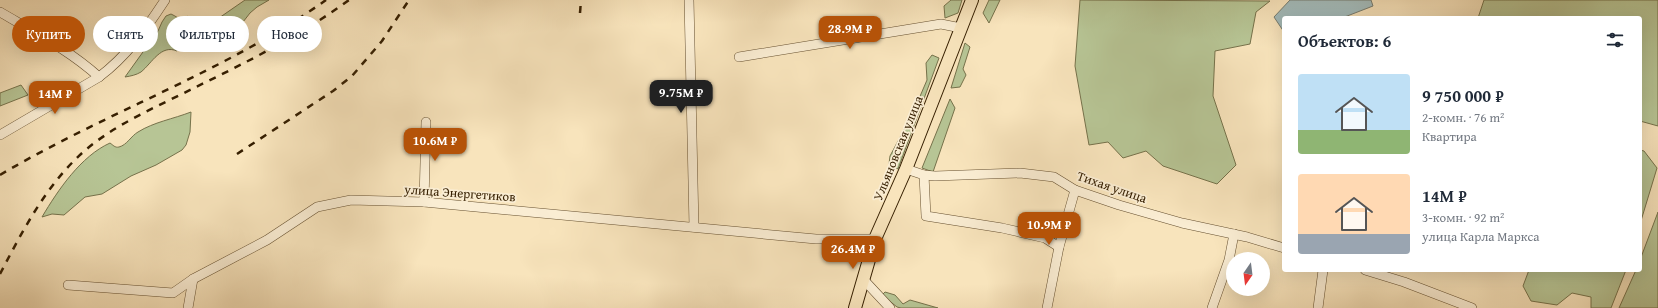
<!DOCTYPE html>
<html lang="ru">
<meta charset="utf-8">
<style>
:root{--surface:#fff;--page:#f6f6f7;--text:#1f2937;--muted:#747a83;--accent:#b45309}
body{margin:0;font-family:"Gentium Book Plus",serif;background:var(--page);color:var(--text);height:100vh;display:flex;flex-direction:column;font-size:15px;white-space:nowrap}
*{box-sizing:border-box;margin:0}
p{font-size:13px;color:var(--muted)}
.icon{flex:none;width:22px;height:22px;fill:none;stroke:currentColor;stroke-width:2;stroke-linecap:round;stroke-linejoin:round}
.map{position:relative;flex:1;overflow:hidden}
.details{position:absolute;left:1282px;top:16px;width:360px;height:256px;display:flex;flex-direction:column;background:var(--surface);border-radius:4px;box-shadow:0 4px 16px #0002}
.details>*{flex:none}
.hud{position:absolute;left:12px;top:16px;width:380px;height:36px;display:flex;gap:8px}
.needle{width:26px;rotate:194deg}
.controls{position:absolute;left:1226px;top:252px;display:grid;gap:8px}
.controls a{display:grid;place-items:center;width:44px;height:44px;border-radius:50%;background:var(--surface);box-shadow:0 4px 16px #0002;font-size:20px}
.price{position:absolute;translate:-50% -34px;padding:0 9px;border-radius:8px;background:var(--accent);color:#fff;font-size:13px;line-height:26px;filter:drop-shadow(0 1px 2px #0008)}
.price::after{content:'';position:absolute;left:50%;top:24px;width:12px;height:9px;margin-left:-6px;background:inherit;clip-path:polygon(0 0,100% 0,50% 100%)}
.price.current{background:#222;color:#fff}
ul{padding:0;list-style:none}
li{display:flex;align-items:center;gap:12px;height:100px;padding:0 16px}
li span{display:grid;place-items:center;flex:none;width:112px;height:80px;border-radius:4px;color:#555}
li>.icon{margin-inline-start:auto}
span .icon{width:48px;height:48px;fill:#fffc;stroke-width:1}
li b{font-size:17px}
h2{display:flex;justify-content:space-between;align-items:center;height:48px;padding:0 16px;font-size:17px}
.tag{padding:0 14px;border-radius:18px;background:var(--surface);box-shadow:0 4px 16px #0002;font-size:14px;line-height:36px}
.tag.current{background:var(--accent);color:#fff}
.map>svg:first-child{display:block}
.green{fill:#b7c595;stroke:#76724b}
.water{fill:#a3bcbc;stroke:#777d71}
.lines{fill:none;stroke-linecap:round;stroke-linejoin:round}
.minor-casing{stroke:#665030;stroke-width:10}
.major-casing{stroke:#361f01;stroke-width:14}
.minor{stroke:#faedd3;stroke-width:9}
.major{stroke:#f8e4bc;stroke-width:12}
.rail{stroke:#361f01;stroke-width:2.5;stroke-dasharray:7 7;stroke-linecap:butt}
.labels{text-anchor:middle;dominant-baseline:central;stroke-width:3.5;stroke-linejoin:round;paint-order:stroke}
.street-label{font-size:13px;fill:#361f01;stroke:#faedd3}
</style>
<div class="map">
<svg width="1658" height="308" viewBox="0 0 1658 308">
<rect width="100%" height="100%" fill="#f8e4bc"/>
<filter id="stains"><feTurbulence type="fractalNoise" baseFrequency=".005" numOctaves="4"/><feColorMatrix values="0 0 0 0 .2 0 0 0 0 .09 0 0 0 0 .02 0 0 0 .5 -.17"/></filter>
<radialGradient id="worn" r=".72"><stop offset=".6" stop-color="#630" stop-opacity="0"/><stop offset="1" stop-color="#630" stop-opacity=".3"/></radialGradient>
<g class="green">
<polygon points="245,0 269,0 257,7 250,13 243,22 229,31 212,36 205,36 192,25 187,16 203,29"/>
<polygon points="951,0 962,0 958,13 945,18 944,6"/>
<polygon points="989,0 1000,0 989,23 983,13"/>
<polygon points="1080,0 1270,1 1256,12 1250,44 1215,51 1213,96 1236,165 1217,184 1163,166 1146,151 1123,158 1108,142 1089,145 1075,66"/>
<polygon points="1484,0 1658,0 1658,126 1640,121 1640,18 1478,18"/>
<path d="M 171,14 C 182,19 186,25 188,36 L 181,47 L 177,51 C 161,44 152,63 141,72 C 136,75 131,76 125,77 L 158,31 L 162,22 L 166,16 Z"/>
<polygon points="965,43 970,47 963,69 966,75 960,87 951,88"/>
<polygon points="932,55 939,58 898,169 889,164 890,156 912,115 927,80 926,63"/>
<polygon points="21,85 28,95 0,106 0,93"/>
<polygon points="950,99 955,108 933,172 922,168"/>
<path d="M 191,112 L 190,132 L 186,145 L 182,150 L 156,165 L 131,176 L 102,194 L 85,197 L 64,215 L 52,214 L 42,217 C 58,190 81,156 110,143 C 113,145 115,148 119,147 C 127,145 131,136 138,132 C 154,122 173,119 191,112 Z"/>
<polygon points="1640,150 1644,151 1657,168 1640,224"/>
<polygon points="1658,212 1658,308 1619,308 1636,270 1640,270 1640,260"/>
<polygon points="1529,270 1626,270 1611,308 1591,308 1591,297 1572,293 1557,305 1531,301 1523,286"/>
<polygon points="885,292 895,295 903,304 910,300 938,308 901,308 897,307 882,295"/>
</g>
<polygon class="water" points="1290,0 1371,0 1373,6 1342,18 1284,18 1284,32 1274,17"/>
<g class="lines">
<g class="minor-casing">
<g id="minor">
<polyline points="689,0 694,227"/>
<path d="M 0,12 C 34,32 69,50 99,77"/>
<polyline points="739,57 941,24 961,28"/>
<path d="M 0,135 L 99,77 C 127,56 146,29 165,0"/>
<polyline points="906,169 924,175 935,176 1020,173 1054,177 1075,190 1119,205 1182,223 1247,237 1284,248"/>
<polyline points="924,175 926,216 1002,228 1045,238 1059,247"/>
<polyline points="424,202 426,122"/>
<polyline points="1365,270 1404,282 1472,308"/>
<polyline points="863,279 890,308"/>
<polyline points="68,285 173,293 193,279 267,240 317,207 351,200 424,202 816,239 875,239"/>
<polyline points="188,308 193,279"/>
<polyline points="1047,308 1059,247 1075,190"/>
<polyline points="1212,308 1229,260 1234,234"/>
<polyline points="1318,308 1323,270"/>
</g>
</g>
<g class="major-casing">
<polyline id="major" points="855,308 875,239 906,169 972,0"/>
</g>
<use href="#minor" class="minor"/>
<use href="#major" class="major"/>
<g class="rail">
<polyline points="580,13 581,0"/>
<polyline points="237,154 333,91 352,76 382,41 409,0"/>
<path d="M 0,175 C 106,112 225,72 326,0"/>
<path d="M 0,274 C 22,232 45,187 81,154 C 114,124 157,107 196,87 C 249,61 301,35 349,0"/>
</g>
</g>
<g class="labels">
<g class="street-label">
<text transform="translate(898 148) rotate(-68)">Ульяновская улица</text>
<text transform="translate(1112 187) rotate(19)">Тихая улица</text>
<text transform="translate(460 193) rotate(4)">улица Энергетиков</text>
</g>
</g>
<rect width="100%" height="100%" filter="url(#stains)"/>
<rect width="100%" height="100%" fill="url(#worn)"/>
</svg>
<div class="controls">
<a><svg class="needle" viewBox="-14 -14 28 28"><path d="M0-13l5 13h-10z" fill="#e53935"/><path d="M0 13l5-13h-10z" fill="#747a83"/></svg></a>
</div>
<b class="price" style="left:850px;top:50px">28.9M ₽</b>
<b class="price current" style="left:681px;top:114px">9.75M ₽</b>
<b class="price" style="left:55px;top:115px">14M ₽</b>
<b class="price" style="left:435px;top:162px">10.6M ₽</b>
<b class="price" style="left:1049px;top:246px">10.9M ₽</b>
<b class="price" style="left:853px;top:270px">26.4M ₽</b>
<div class="hud">
<a class="tag current">Купить</a>
<a class="tag">Снять</a>
<a class="tag">Фильтры</a>
<a class="tag">Новое</a>
</div>
<section class="details">
<h2>Объектов: 6<svg class="icon" aria-label="filters" viewBox="0 0 24 24"><path d="M4 7h16M4 17h16"/><circle cx="9" cy="7" r="2"/><circle cx="15" cy="17" r="2"/></svg></h2>
<ul>
<li><span style="background:linear-gradient(#bfe0f5 70%,#8fb573 0)"><svg class="icon" aria-label="home" viewBox="0 0 24 24"><path d="M3 11l9-7 9 7M6 9v11h12V9"/></svg></span><div><b>9 750 000 ₽</b><p>2-комн. · 76 m²</p><p>Квартира</p></div></li>
<li><span style="background:linear-gradient(#ffd9b3 75%,#9aa5b1 0)"><svg class="icon" aria-label="home" viewBox="0 0 24 24"><path d="M3 11l9-7 9 7M6 9v11h12V9"/></svg></span><div><b>14M ₽</b><p>3-комн. · 92 m²</p><p>улица Карла Маркса</p></div></li>
</ul>
</section>
</div>
